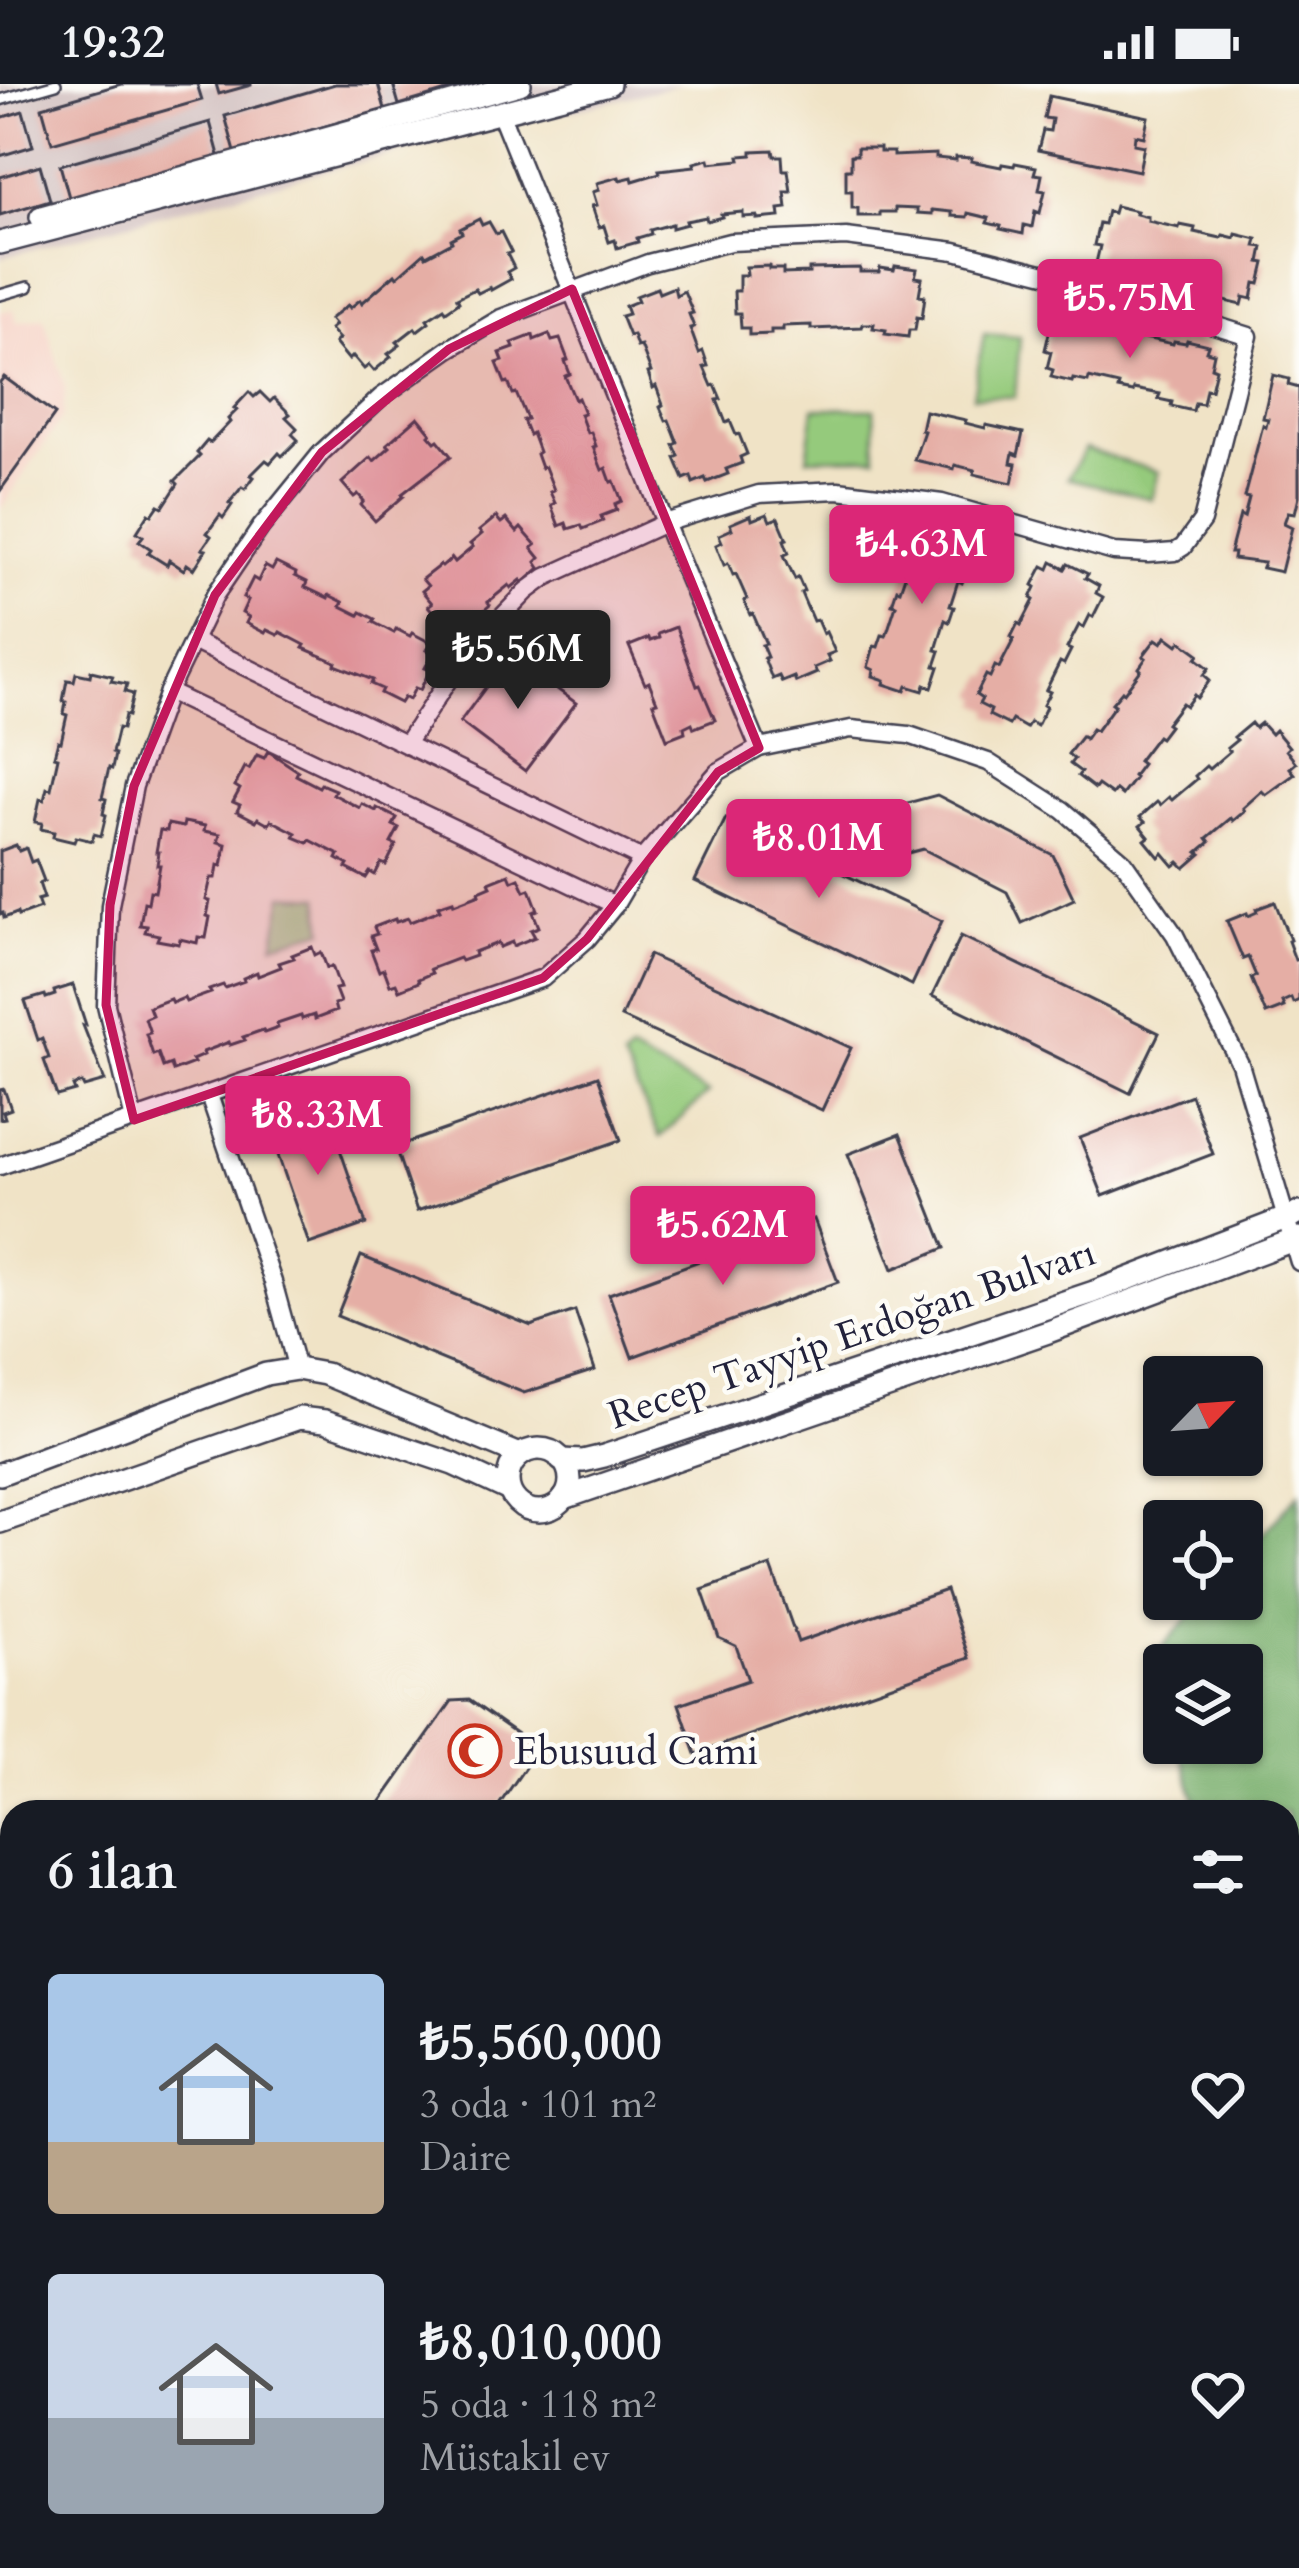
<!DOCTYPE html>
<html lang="tr">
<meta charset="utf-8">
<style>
:root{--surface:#171b24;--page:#242831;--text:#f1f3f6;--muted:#9ea1a6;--accent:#db2777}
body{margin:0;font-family:Cardo,serif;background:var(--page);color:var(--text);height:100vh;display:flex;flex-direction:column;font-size:45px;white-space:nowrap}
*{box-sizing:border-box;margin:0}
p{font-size:39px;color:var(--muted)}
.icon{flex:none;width:66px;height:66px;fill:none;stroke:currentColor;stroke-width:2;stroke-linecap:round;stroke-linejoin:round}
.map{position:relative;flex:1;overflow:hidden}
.sheet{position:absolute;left:0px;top:1716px;width:1299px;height:768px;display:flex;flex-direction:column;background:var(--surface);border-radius:36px 36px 0 0;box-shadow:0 3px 9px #0004}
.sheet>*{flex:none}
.needle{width:78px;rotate:65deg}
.controls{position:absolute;left:1143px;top:1272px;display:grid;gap:24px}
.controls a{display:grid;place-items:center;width:120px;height:120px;border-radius:12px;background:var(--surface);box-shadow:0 3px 9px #0004;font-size:60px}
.price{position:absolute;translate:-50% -102px;padding:0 27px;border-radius:12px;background:var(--accent);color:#fff;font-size:39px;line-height:78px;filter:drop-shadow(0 3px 6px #0008)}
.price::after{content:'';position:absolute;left:50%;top:72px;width:36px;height:27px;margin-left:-18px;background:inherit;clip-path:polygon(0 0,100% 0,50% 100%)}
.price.active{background:#222;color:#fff}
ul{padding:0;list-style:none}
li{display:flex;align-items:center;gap:36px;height:300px;padding:0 48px}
li span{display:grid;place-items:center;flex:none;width:336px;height:240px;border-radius:12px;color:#555}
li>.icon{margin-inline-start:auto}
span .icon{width:144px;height:144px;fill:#fffc;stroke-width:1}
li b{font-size:51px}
h2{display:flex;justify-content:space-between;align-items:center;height:144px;padding:0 48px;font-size:51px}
.status{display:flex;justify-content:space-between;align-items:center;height:84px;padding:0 60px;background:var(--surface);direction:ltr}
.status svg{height:33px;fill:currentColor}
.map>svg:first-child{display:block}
.built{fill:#f6d1c5}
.industrial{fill:#d1bfbf}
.green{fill:#95ca7c;stroke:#5c765c;stroke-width:3}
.forest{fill:#78ae6c;stroke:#4d6854;stroke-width:3}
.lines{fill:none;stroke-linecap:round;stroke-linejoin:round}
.stream{stroke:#73b0e5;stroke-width:6}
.building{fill:#e5aea5}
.service-casing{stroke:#413f50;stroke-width:14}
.minor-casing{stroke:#413f50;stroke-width:21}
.tertiary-casing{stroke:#413f50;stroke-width:26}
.trunk-casing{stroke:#413f50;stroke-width:32}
.service{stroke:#fff;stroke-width:9}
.minor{stroke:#fff;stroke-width:16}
.tertiary{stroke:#fff;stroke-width:21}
.trunk{stroke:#fff;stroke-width:27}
.marked{fill:#c2185b;fill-opacity:0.2;stroke:#c2185b;stroke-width:9;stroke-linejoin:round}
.labels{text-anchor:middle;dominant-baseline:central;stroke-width:9;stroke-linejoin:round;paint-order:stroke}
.street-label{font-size:39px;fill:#22223b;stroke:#fdfcf7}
.poi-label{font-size:39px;fill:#22223b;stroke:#fdfcf7;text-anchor:start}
</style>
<div class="status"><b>19:32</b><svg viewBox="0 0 49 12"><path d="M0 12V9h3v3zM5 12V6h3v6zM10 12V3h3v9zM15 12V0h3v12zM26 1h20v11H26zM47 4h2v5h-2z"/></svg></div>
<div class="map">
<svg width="1299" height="2484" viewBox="0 0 1299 2484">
<rect width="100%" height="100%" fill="#fdfcf7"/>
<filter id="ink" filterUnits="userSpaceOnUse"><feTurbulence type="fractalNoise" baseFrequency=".00833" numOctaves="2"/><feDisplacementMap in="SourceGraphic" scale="24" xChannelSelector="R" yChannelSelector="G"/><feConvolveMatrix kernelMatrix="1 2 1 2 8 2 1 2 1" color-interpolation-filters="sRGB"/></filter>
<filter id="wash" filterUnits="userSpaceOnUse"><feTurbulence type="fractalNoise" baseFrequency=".004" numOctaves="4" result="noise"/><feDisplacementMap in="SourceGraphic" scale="48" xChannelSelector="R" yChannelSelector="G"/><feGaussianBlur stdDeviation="2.7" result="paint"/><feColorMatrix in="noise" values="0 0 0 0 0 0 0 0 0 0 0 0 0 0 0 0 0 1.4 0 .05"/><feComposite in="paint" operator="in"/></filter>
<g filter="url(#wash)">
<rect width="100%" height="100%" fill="#f0e3c6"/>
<polygon class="built" points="14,225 17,238 44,233 65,304 63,332 0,426 0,228"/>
<polygon class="industrial" points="0,0 682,0 316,89 0,174"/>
<g class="green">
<polygon points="984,250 1020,253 1015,313 973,312"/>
<polygon points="814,324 874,325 876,373 807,374"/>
<polygon points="1085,365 1159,388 1152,415 1067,394"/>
<polygon points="284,811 320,813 324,846 274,860"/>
<polygon points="631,968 708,1009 660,1053 623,976"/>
<polygon points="1299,2255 1299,2484 1133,2484 1142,2472 1287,2472 1287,2272"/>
</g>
<polygon class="forest" points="1299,1409 1299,2029 1292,2034 1287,2019 1287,1728 1199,1728 1178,1659 1242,1659 1242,1581 1164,1581 1164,1611 1153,1573 1205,1515 1242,1515 1242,1473"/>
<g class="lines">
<g class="stream">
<polyline points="1287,2435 1299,2423"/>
<polyline points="1236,2484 1249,2472"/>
</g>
</g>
<g id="blocks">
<g class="building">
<polygon points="121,0 197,0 202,16 52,59 42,23"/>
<polygon points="216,0 251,0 251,1 219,10"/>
<polygon points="335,0 378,0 385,25 235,68 225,32"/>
<polygon points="393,0 466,0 467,1 399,21"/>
<polygon points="1049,12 1148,33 1144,53 1135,51 1134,60 1144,62 1139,87 1038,66 1043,46 1050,47 1052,35 1044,34"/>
<polygon points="23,27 33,62 0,72 0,34"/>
<polygon points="210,38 220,75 70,117 60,81"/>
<polygon points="857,64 880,64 880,68 893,68 893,72 936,70 936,74 956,76 956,73 972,74 971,77 1001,83 1002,80 1014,82 1015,79 1036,83 1034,90 1042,91 1039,106 1045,107 1040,129 1035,127 1032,143 1024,141 1023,150 1000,145 1001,142 987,139 989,134 968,129 967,133 952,132 952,128 932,126 932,130 917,129 917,125 895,124 895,128 880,128 880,132 858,132 858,124 852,124 852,107 846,107 846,85 851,85 851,71 857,71"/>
<polygon points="773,66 774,72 782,72 783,86 788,86 791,108 785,108 787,124 779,125 780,133 757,135 757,132 743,133 743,128 721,130 722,133 707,137 706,133 686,137 687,140 672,144 672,140 650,146 651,150 637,154 638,158 617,164 615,156 609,158 604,142 599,143 592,122 597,121 593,108 599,106 597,99 619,93 620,96 632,93 633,97 660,89 659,86 695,82 694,79 709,75 710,79 740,76 739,72 752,71 752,67"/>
<polygon points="40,81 50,116 0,131 0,93"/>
<polygon points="1115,122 1137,127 1136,130 1148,133 1148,137 1179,144 1180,141 1195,144 1194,148 1221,154 1223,151 1235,154 1236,150 1257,155 1255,162 1263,163 1260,178 1265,179 1260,200 1255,199 1252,215 1244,213 1242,221 1220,216 1221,212 1207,209 1209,204 1183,199 1182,202 1167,199 1168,195 1138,188 1137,193 1122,189 1121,193 1100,188 1102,180 1096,179 1100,162 1094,161 1099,139 1104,140 1107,127 1113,129"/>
<polygon points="479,135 482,141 489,138 496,150 501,148 511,168 507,170 514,184 507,188 511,195 491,206 490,203 478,209 475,205 457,214 459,218 446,227 444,224 427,235 429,238 417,247 415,244 397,258 400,261 388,270 391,273 374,287 369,281 364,285 353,272 349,276 335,259 339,255 330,245 335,241 330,235 348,221 350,224 360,216 362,219 395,190 397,193 424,169 426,172 452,158 451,155 462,149 460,145"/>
<polygon points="769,182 769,185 783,185 783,190 809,189 809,185 860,184 860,188 879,188 880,184 894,186 895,182 917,185 915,193 922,194 919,211 925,212 922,234 917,233 915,246 909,246 908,253 885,250 886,246 873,244 874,240 862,240 862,243 811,245 811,241 783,242 783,246 771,246 771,250 749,251 749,244 741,244 740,229 735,229 734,207 739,207 739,191 747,191 746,183"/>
<polygon points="674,203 676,211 684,207 693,229 689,230 694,243 690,244 699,269 703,267 708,282 704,283 712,302 715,301 721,315 717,316 726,339 730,337 736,351 739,350 747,370 740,373 742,379 726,385 728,390 707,398 705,394 693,399 691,392 684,395 675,374 679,372 674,361 678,359 669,336 666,337 660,323 663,321 656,302 653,304 648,289 651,288 641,262 637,263 633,251 629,252 621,232 628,230 625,222 638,217 636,212 657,204 659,209"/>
<polygon points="1066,227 1088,233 1087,236 1099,239 1099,243 1130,250 1131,247 1146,250 1145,254 1173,260 1174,257 1186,259 1187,256 1208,261 1206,267 1214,269 1211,283 1216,285 1211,306 1206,305 1203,320 1195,319 1193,327 1171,322 1172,318 1158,315 1160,310 1134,305 1133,308 1118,305 1119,301 1089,294 1088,298 1073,295 1072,298 1051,293 1053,286 1047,284 1051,268 1045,266 1050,245 1055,246 1058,233 1064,234"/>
<polygon points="549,250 552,257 560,255 568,276 565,277 570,290 565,292 575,316 578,314 584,329 580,330 587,349 591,348 596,362 593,363 602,386 606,384 611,398 614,397 622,417 615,420 617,426 601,432 603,437 583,445 581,441 568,445 566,439 559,442 551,421 555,419 550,408 554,406 545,383 541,384 536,370 539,368 532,349 529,351 523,336 527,335 516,309 513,310 508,298 505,299 497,279 503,277 500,269 514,264 512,259 533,251 534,256"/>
<polygon points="1273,291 1289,295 1288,301 1299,304 1299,412 1295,429 1288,428 1284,439 1292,443 1281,488 1262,484 1264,479 1233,475 1234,469 1230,469 1240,431 1244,433 1249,414 1244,413 1263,341 1266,343 1268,335 1263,334"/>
<polygon points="4,293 55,330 0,407 0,298"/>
<polygon points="249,308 254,313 260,308 270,318 274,314 290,330 286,333 297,344 292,350 298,356 282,372 279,369 270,379 266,376 251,391 254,393 245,405 242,403 229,419 232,421 223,434 220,431 207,449 211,452 202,465 206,466 194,485 187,480 184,486 169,476 167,481 148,469 151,465 139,457 143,452 137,448 149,429 152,431 159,421 163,423 178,400 175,397 200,372 197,369 207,357 210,359 230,338 228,335 237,326 234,324"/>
<polygon points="925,327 966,336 965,339 985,344 986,341 1023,349 1018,371 1013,369 1011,379 1016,380 1012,399 974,390 975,386 955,381 954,385 914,376 924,347 921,346"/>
<polygon points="418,333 431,349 429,351 435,358 438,356 451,372 402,410 404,412 375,437 361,421 364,417 358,410 354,413 342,399 371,373 374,377 390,363 387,360"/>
<polygon points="767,430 770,437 778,434 787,455 784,456 789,469 784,471 795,495 798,493 804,507 801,509 813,537 817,536 823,550 826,548 835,568 827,571 830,577 814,584 817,589 796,598 794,593 782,598 779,592 772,595 764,574 767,573 762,561 766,560 753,530 750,531 744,517 747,515 736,490 733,491 728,479 724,481 716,461 722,458 719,451 732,445 730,440 751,431 752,436"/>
<polygon points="496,433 501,439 506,435 517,448 521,444 536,461 532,464 540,474 536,478 540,484 523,499 521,496 511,504 509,501 488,518 490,521 481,529 483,532 467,546 462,541 456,547 447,535 443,539 428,522 432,519 422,507 428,502 422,495 440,481 442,483 452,474 455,478 473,463 470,460 482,450 479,447"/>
<polygon points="921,439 935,444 937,439 958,445 956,450 971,455 969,463 977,465 970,487 967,486 962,499 958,497 950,522 954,523 949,538 945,536 936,566 940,567 935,582 939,583 932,604 925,601 923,607 907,602 905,607 884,600 885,596 873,592 874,586 868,583 874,562 878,563 882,551 886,552 896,521 892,520 897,505 900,506 909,480 906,479 910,466 906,465 912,445 919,447"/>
<polygon points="1052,478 1065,485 1068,480 1088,490 1085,494 1099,502 1096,509 1103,513 1093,533 1090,531 1084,543 1079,541 1067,564 1071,566 1064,580 1060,578 1046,606 1050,608 1043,621 1046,623 1037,642 1030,638 1026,644 1012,636 1009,641 989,631 991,626 979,620 982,615 976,611 986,591 990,593 995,582 999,584 1014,555 1011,553 1018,539 1021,541 1034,516 1031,514 1036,503 1033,501 1043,482 1049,485"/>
<polygon points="276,479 296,489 295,492 307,498 305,503 328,514 329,511 343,518 341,522 359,531 361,528 375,535 373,538 394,549 396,545 410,552 412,549 431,559 427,566 433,569 425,584 430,586 420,606 415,604 409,616 404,613 400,619 380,609 382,605 371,600 373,596 335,581 336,578 303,564 305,561 280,548 278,551 267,546 265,549 246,539 249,533 242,529 248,516 243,514 253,494 258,497 265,482 272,486"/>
<polygon points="676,543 697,602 700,601 715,636 694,644 692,639 684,643 685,648 667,655 653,619 657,618 649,598 645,600 629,562 649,554 650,557 659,554 658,550"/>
<polygon points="1166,552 1178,561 1181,557 1199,570 1196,574 1209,584 1204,591 1210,596 1197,614 1194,611 1186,622 1182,619 1166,640 1169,642 1160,654 1157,652 1138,677 1142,680 1133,692 1135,694 1122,711 1116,706 1112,711 1098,701 1095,705 1078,692 1081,688 1070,680 1074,675 1068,670 1082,652 1085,655 1092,645 1096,647 1115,621 1112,619 1122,607 1124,609 1141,586 1139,584 1146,574 1143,572 1156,555 1162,559"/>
<polygon points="510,570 576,619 525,687 460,638"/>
<polygon points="91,587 113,592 111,597 127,600 125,608 133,610 128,632 125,631 122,645 118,644 112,669 115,670 112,685 109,684 102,714 106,715 103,730 106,731 101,752 94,750 92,757 76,753 74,758 53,753 54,748 41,745 42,739 35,738 40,715 44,716 47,704 51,705 58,673 54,672 58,657 61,658 67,631 64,630 66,618 63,617 67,596 74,597 76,589 90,592"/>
<polygon points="1251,639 1255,644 1261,639 1271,650 1275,646 1289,663 1286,666 1296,679 1290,684 1295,690 1266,711 1262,707 1243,724 1245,727 1233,737 1231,734 1207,754 1210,758 1198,768 1201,770 1185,784 1179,778 1174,782 1163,769 1159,773 1145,756 1149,753 1140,742 1145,738 1140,733 1157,718 1160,721 1169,713 1172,716 1197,695 1195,692 1206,682 1209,685 1230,667 1227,664 1237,656 1234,653"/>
<polygon points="268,667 298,687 296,691 319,703 321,700 335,706 333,710 360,724 362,720 376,727 377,724 397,734 393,741 399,744 391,759 396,761 386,781 381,779 375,791 370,788 366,794 346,784 348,781 337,775 339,771 310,756 308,759 294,753 296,749 271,736 269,740 258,734 256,737 237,727 240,721 233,718 240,705 235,702 245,683 249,685 257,671 264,674"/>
<polygon points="937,711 1053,771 1074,815 1022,839 1007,808 923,765 897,772 885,725"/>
<polygon points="726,734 942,837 912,901 695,797"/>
<polygon points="184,738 205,742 204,747 220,750 218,758 226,760 222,782 218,781 216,794 211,794 206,816 210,817 207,832 210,833 206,854 198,853 197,859 180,855 179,860 157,856 159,851 145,848 147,842 140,841 144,818 148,819 150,807 155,808 160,781 157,781 159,768 156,768 160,746 167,747 168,740 183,743"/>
<polygon points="16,761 19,767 26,764 31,778 36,776 44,797 39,799 44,814 37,816 40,824 18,832 17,829 4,834 3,829 0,830 0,767"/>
<polygon points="509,790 512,797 519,794 525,807 530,805 538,826 533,828 539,843 531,846 535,853 513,862 512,858 500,863 498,859 474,868 475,872 461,877 459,874 430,885 432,889 418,895 419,898 399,906 396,899 390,901 384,885 379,887 371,866 376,865 371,852 377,850 374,843 395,835 396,838 408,834 410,838 440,826 438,822 453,817 454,820 480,810 479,807 491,802 489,798"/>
<polygon points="1275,818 1290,856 1288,857 1295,876 1299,875 1299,916 1293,919 1291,914 1282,918 1284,923 1266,930 1251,894 1256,892 1248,873 1243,875 1227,837 1247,829 1248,832 1257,828 1256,825"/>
<polygon points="961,852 1159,949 1130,1009 932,912"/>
<polygon points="312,863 315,871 321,868 327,884 332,882 340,904 335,905 340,918 334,920 336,927 315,935 314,931 302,935 301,932 277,940 278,944 264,949 263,946 243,953 245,956 230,961 229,958 203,968 204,971 192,976 194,979 173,987 171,980 163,983 158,969 153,971 146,950 150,949 145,934 152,931 149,923 170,915 172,919 184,914 186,918 211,909 209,906 223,901 225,904 244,897 243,894 257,888 258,892 281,883 279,879 294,874 292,871"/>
<polygon points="649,871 851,964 822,1026 621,933"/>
<polygon points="73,901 86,941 83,941 105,997 84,1003 82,999 73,1002 75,1007 57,1012 44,976 49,974 42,954 38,956 25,917 45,911 46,914 55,911 54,907"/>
<polygon points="598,992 621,1056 417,1127 395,1063"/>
<polygon points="4,1005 11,1025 3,1028 5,1034 0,1035 0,1006"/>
<polygon points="1191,1011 1213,1070 1103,1112 1080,1054"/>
<polygon points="327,1028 366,1140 309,1160 270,1048"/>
<polygon points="900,1050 945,1164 893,1185 848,1070"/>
<polygon points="814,1135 838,1198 632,1273 609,1210"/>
<polygon points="361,1172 531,1242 575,1227 595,1286 524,1309 337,1232"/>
<polygon points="771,1482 798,1558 946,1506 969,1574 696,1670 679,1620 748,1596 736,1562 719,1554 702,1506"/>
<polygon points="469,1616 533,1661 533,1672 494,1728 393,1728 380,1719 452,1617"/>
<polygon points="12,1756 12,1808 0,1812 0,1760"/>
<polygon points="560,2472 601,2472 605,2484 537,2484 535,2480"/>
</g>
</g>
</g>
<g filter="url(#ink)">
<use href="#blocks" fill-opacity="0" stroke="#413f50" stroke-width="3"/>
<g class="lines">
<g class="service-casing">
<g id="service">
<polyline points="0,16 56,0"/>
<polyline points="0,211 28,203"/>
</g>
</g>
<g class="minor-casing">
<g id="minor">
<polyline points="500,28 674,461 759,664"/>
<polyline points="193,557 642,775"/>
<polyline points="168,608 615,821"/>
<polyline points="209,1011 273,1198 297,1285"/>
<polyline points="134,1036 106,921 110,821 134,702 168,608 215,511 261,443 322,368 381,313 449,265 501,234 648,179 730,158 846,153 955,167 1077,198 1249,252 1202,437 1183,463 1175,468 1148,470 1114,468 942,419 838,406 759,410 665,439 546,493 527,507 464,572 406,660"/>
<polyline points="0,1082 543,894 587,855 615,821 642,775 718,688 759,664 851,645 909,651 988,678 1063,726 1123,777 1175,851 1240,980 1299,1178"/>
</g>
</g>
<g class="tertiary-casing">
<g id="tertiary">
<polyline points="41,133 520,0"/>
<polyline points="0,159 609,0"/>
<circle cx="539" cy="1396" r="31"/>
<polyline points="561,1376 583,1377 604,1372 1094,1208 1299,1129"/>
<polyline points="0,1390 266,1290 297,1285 325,1290 520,1371"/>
<polyline points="564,1414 1048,1248 1299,1154"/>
<polyline points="0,1438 299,1334 325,1337 453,1380 509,1406"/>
</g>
</g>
<g class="trunk-casing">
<g id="trunk">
<polyline points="1287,2132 1299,2116"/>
<polyline points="1287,2212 1299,2196"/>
<polyline points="1032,2484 1041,2472"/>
<polyline points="1092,2484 1101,2472"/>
</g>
</g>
<use href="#service" class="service"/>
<use href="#minor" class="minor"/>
<use href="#tertiary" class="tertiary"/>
<use href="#trunk" class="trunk"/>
</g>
</g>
<path class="marked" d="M 572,205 L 759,664 L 718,688 L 587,855 L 543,894 L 134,1036 L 106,921 L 110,821 L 134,702 L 215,511 L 322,368 L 449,265 Z"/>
<defs>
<g id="mosque-ring" transform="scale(2.7)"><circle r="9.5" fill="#fdfcf7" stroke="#c8321e" stroke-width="1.5"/><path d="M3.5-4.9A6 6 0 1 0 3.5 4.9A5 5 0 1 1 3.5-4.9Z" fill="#c8321e"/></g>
</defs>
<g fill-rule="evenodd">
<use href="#mosque-ring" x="475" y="1667"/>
</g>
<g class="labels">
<g class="street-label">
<text transform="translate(852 1250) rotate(-19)">Recep Tayyip Erdoğan Bulvarı</text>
</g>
<g class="poi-label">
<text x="514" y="1667">Ebusuud Cami</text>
</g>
</g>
</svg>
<div class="controls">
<a><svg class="needle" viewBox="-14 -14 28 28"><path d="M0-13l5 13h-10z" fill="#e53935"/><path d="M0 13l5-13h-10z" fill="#9ea1a6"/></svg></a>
<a><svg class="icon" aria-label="locate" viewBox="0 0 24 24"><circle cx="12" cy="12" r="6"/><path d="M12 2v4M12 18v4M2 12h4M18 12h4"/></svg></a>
<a><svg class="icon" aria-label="layers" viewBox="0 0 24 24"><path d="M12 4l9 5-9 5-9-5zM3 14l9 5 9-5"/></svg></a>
</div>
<b class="price" style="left:1130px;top:277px">₺5.75M</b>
<b class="price" style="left:922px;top:523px">₺4.63M</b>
<b class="price active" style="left:518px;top:628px">₺5.56M</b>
<b class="price" style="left:819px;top:817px">₺8.01M</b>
<b class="price" style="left:318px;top:1094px">₺8.33M</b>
<b class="price" style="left:723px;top:1204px">₺5.62M</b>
<section class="sheet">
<h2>6 ilan<svg class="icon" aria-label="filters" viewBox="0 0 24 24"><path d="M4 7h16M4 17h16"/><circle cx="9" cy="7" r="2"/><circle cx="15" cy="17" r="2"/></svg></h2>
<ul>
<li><span style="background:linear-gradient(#a9c7e8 70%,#b9a48a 0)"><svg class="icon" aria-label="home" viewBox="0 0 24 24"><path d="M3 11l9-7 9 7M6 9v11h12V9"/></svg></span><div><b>₺5,560,000</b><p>3 oda · 101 m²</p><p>Daire</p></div><svg class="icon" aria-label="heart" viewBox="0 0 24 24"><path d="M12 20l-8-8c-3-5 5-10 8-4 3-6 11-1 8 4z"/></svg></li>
<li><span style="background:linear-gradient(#c9d6e8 60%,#9aa5b1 0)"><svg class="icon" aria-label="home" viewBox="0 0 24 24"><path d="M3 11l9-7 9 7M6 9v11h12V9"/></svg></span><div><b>₺8,010,000</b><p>5 oda · 118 m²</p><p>Müstakil ev</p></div><svg class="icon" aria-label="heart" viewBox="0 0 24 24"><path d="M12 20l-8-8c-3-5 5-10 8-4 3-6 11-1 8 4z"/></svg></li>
</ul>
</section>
</div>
